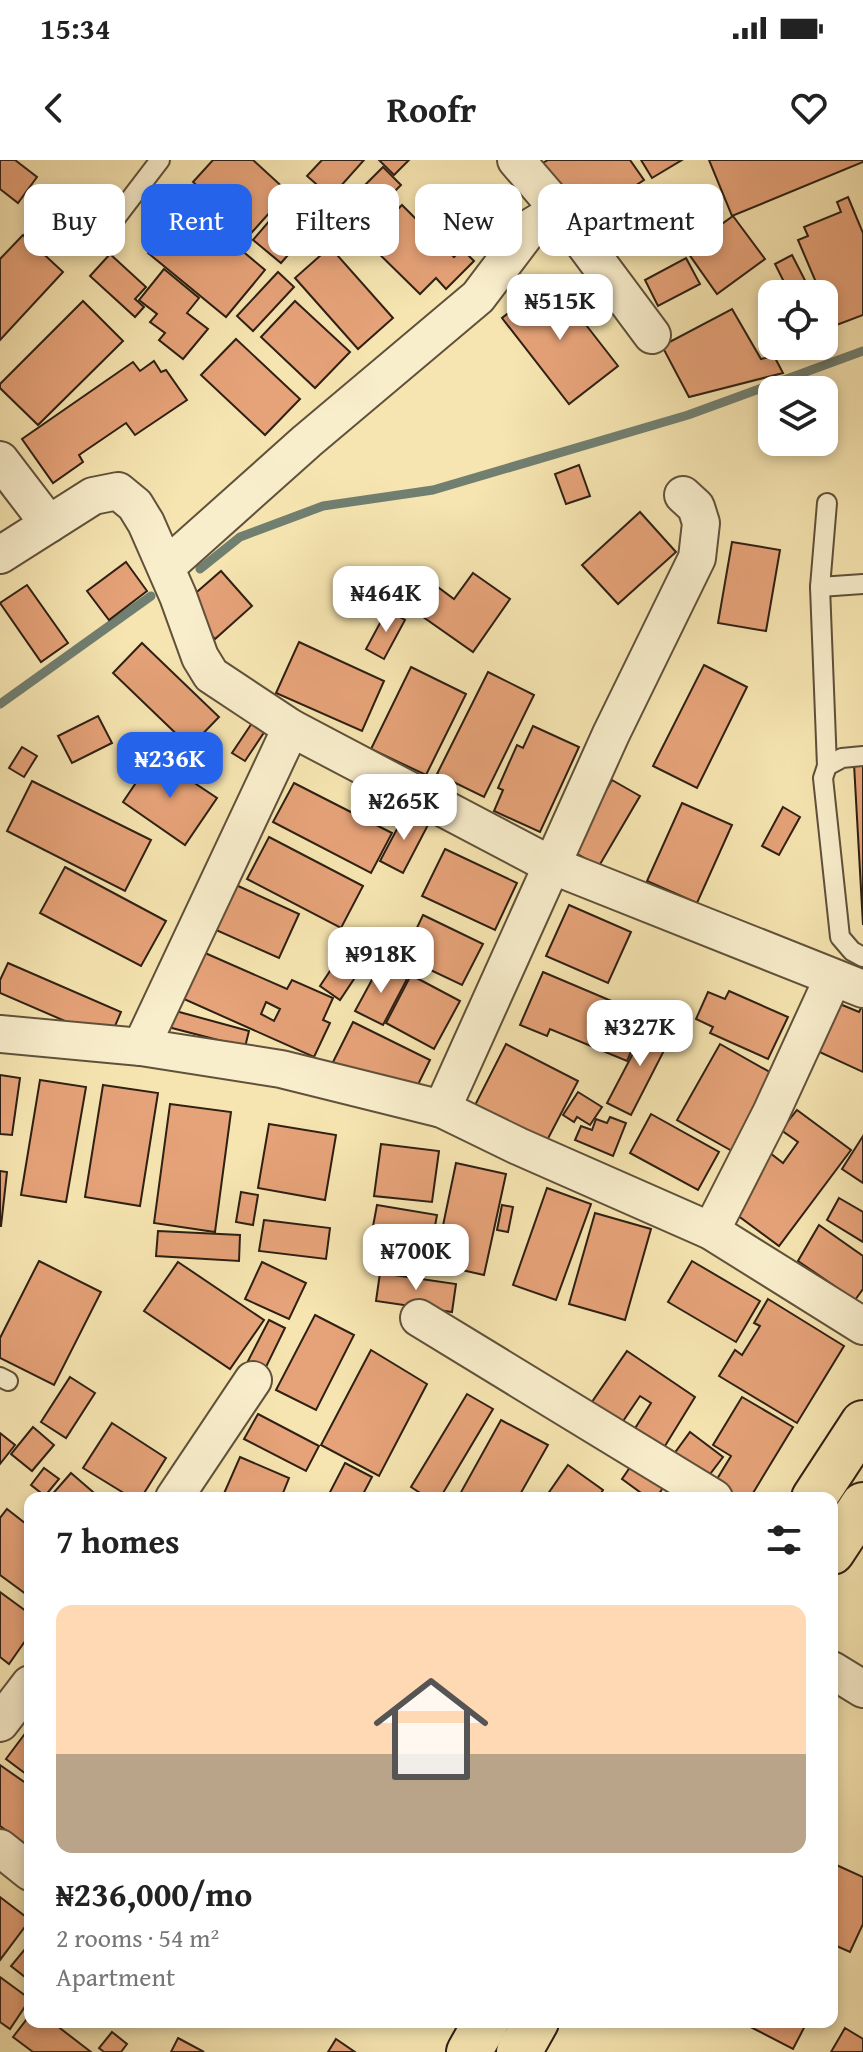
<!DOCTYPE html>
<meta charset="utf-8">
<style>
:root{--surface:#fff;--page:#f6f6f6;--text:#222;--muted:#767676;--accent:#2563eb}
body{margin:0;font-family:"Gentium Book Plus",serif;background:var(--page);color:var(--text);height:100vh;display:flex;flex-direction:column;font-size:30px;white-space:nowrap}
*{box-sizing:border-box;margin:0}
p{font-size:26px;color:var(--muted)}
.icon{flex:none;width:44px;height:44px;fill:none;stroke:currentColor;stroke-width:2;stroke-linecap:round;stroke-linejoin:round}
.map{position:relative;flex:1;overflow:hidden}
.details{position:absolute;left:24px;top:1332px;width:814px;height:536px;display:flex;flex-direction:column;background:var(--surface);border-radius:16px;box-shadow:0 4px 12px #0003}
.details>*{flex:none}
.top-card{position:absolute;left:24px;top:24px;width:816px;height:72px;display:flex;gap:16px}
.controls{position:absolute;left:758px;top:120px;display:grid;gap:16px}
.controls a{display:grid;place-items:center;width:80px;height:80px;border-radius:16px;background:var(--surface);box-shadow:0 4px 12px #0003;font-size:40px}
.price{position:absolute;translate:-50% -68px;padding:0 18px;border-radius:16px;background:#fff;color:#222;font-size:26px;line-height:52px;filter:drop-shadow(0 2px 4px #0008)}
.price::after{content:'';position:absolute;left:50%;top:48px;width:24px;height:18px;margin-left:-12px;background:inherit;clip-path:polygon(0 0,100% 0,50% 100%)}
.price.active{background:var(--accent);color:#fff}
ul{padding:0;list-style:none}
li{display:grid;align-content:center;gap:16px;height:424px;padding:0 32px}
li span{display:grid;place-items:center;height:248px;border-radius:16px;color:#555}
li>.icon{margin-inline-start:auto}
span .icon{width:144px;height:144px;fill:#fffc;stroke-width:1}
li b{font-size:34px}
h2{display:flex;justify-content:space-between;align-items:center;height:96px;padding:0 32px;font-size:34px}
.chip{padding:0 28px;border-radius:16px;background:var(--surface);box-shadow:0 4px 12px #0003;font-size:28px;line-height:72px}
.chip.active{background:var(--accent);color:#fff}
.status{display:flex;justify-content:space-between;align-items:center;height:56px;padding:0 40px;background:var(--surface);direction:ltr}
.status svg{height:22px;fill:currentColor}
header{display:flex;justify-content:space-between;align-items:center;height:104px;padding:0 32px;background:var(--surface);font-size:36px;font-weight:800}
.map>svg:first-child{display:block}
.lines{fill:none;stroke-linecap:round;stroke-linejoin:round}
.stream{stroke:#717f71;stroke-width:9}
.building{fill:#e6a278;stroke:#2e2014;stroke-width:2;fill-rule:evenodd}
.service-casing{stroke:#60513b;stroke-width:22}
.minor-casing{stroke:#60513b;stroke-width:40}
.trunk-casing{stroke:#2e2014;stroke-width:48}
.service{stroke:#f9eecc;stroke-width:18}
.minor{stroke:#f9eecc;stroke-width:36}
.trunk{stroke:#f6e5b1;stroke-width:44}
</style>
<div class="status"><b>15:34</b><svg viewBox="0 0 49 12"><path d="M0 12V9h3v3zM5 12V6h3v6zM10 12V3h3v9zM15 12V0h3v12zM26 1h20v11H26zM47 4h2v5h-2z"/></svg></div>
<header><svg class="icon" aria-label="back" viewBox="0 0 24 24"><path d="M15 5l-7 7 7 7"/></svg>Roofr<svg class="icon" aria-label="heart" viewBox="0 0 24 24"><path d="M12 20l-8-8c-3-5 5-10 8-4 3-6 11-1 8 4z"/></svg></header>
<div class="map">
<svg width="863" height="1892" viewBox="0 0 863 1892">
<rect width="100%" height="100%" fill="#f6e5b1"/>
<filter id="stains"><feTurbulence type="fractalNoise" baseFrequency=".0025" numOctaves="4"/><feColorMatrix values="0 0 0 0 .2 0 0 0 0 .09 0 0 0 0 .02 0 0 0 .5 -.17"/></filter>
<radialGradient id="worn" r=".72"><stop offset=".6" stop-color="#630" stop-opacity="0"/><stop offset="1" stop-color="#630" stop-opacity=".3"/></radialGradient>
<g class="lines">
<g class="stream">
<polyline points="200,409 240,377 323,346 433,330 688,255 863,191"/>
<polyline points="0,544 151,436"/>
</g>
</g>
<g class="building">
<polygon points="0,0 15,0 37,17 18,43 0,29"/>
<polygon points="213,0 253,0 288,32 245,80 226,63 231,56 193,22"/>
<polygon points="322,0 364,0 331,37 307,16"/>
<polygon points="379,0 409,0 394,15"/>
<polygon points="548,0 630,0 644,20 579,62 541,4"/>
<polygon points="641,0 682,0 652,18"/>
<polygon points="709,0 863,0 863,2 732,56"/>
<polygon points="383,7 401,25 357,69 339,51"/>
<polygon points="290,37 318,61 281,103 253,80"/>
<polygon points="848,37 863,73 863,155 834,166 824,142 824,134 821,134 798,80 808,76 804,67 841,52 837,42"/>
<polygon points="194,39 215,55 211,61 229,76 227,78 265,110 226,157 148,93"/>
<polygon points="402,45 454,97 462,89 474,101 446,129 436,118 420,134 366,81"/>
<polygon points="733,56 765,99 717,134 686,90"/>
<polygon points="615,59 626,78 596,96 585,76"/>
<polygon points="23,75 63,112 0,180 0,99"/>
<polygon points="330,87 393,158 358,189 295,118"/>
<polygon points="110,94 146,127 135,139 144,147 135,157 90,116"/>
<polygon points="792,95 812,134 790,134 775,104"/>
<polygon points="686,98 700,124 658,146 645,120"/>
<polygon points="164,109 199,138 187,153 208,169 183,199 159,180 165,173 150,162 157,154 139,140"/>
<polygon points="278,112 294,127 253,171 237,156"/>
<polygon points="551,120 618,206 569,244 502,158"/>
<polygon points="83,141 123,181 38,265 0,228 0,224"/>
<polygon points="295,141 350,192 315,228 261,177"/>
<polygon points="732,149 761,199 774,196 783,213 689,237 662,186"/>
<polygon points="236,179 300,239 265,275 201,215"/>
<polygon points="154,201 161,212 166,210 187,240 135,275 126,263 79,295 83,302 53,323 22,279 133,202 140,211"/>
<polygon points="579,305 590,336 566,344 555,314"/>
<polygon points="640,352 676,392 618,444 582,405"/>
<polygon points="732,382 780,390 766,471 718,463"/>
<polygon points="126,402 147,431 109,460 87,431"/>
<polygon points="221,411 252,446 215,479 183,444"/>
<polygon points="473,413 510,439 473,492 416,452 435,425 454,439"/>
<polygon points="27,425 68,483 41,502 0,443"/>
<polygon points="387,450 405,460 384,499 366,489"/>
<polygon points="299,482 384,521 362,571 276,533"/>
<polygon points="142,483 219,557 190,587 113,513"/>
<polygon points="704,505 747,527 697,628 653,606"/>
<polygon points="411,507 466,534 426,615 371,589"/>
<polygon points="488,512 534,535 484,637 437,614"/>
<polygon points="98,556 112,583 72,603 58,576"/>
<polygon points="252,563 265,571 245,601 232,593"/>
<polygon points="533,566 579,587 540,672 494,651 503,630 498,628 517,585 523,588"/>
<polygon points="22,587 37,596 24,617 9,608"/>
<polygon points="154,596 217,638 185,685 123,642"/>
<polygon points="854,604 863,604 863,765"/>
<polygon points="612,620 640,636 599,706 572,691"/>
<polygon points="32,621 151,680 125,731 7,671"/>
<polygon points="294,623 392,673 371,713 273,662"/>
<polygon points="682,643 732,665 697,743 647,721"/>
<polygon points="783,647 800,657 779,695 762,686"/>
<polygon points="406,652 429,663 403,713 380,701"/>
<polygon points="269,677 363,726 341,768 247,719"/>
<polygon points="445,689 517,723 495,770 422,736"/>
<polygon points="65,707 166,761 141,806 40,753"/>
<polygon points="236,725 299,754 279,798 216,770"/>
<polygon points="569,745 631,772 608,823 546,796"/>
<polygon points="423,755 483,784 462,825 403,797"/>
<polygon points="350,781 370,795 340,840 320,826"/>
<path d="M 196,789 L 287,829 L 292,820 L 333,838 L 323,860 L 330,863 L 314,897 L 175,835 ZM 266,842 L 280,849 L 274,861 L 261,854 Z"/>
<polygon points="8,803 121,852 109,880 0,833 0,820"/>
<polygon points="380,805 407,819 383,865 355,851"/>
<polygon points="543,812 647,856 627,901 550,869 547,876 520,865"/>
<polygon points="411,815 460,841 434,889 386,863"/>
<polygon points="729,831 788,857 768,899 710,873 713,867 696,859 708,832 725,839"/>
<polygon points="835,842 859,852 863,844 863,912 813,889"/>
<polygon points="172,850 249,871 245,887 168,867"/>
<polygon points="650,861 673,873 631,955 607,943"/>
<polygon points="353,862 430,900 411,939 333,902"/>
<polygon points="506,884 578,921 541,992 470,955"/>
<polygon points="720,884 775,915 732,991 677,960"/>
<polygon points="0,915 20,918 12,975 0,974"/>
<polygon points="40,920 86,927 66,1042 21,1035"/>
<polygon points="103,925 158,933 140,1046 85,1037"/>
<polygon points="578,932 602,947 590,965 577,957 574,962 563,955"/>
<polygon points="170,944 231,952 215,1072 154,1063"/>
<polygon points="797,950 851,990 779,1086 729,1049 770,993 783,1003 798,982 781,970"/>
<polygon points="651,954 719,992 698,1030 630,993"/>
<polygon points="610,957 626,963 613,996 575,980 581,966 592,970 596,959 607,963"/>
<polygon points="269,964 336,975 325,1040 258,1028"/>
<polygon points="863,976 863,1023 842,1009"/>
<polygon points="381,984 439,991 432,1042 374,1036"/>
<polygon points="456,1003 506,1014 484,1115 435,1104"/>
<polygon points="0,1011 7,1012 1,1066 0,1066"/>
<polygon points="547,1028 591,1044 556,1140 513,1125"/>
<polygon points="241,1032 258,1035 253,1065 236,1062"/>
<polygon points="839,1038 863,1052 863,1082 827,1060"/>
<polygon points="377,1045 437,1055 431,1088 371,1077"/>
<polygon points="502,1045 513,1047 508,1072 497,1070"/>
<polygon points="595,1053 651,1069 625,1160 569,1144"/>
<polygon points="264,1060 330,1068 326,1099 259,1091"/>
<polygon points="819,1065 863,1096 863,1129 855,1140 798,1101"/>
<polygon points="158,1071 240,1075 239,1101 156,1096"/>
<polygon points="370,1083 427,1089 425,1109 368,1104"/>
<polygon points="39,1101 101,1132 54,1225 0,1198 0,1178"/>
<polygon points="692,1101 760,1141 736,1182 668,1142"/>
<polygon points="178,1102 264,1160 230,1209 144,1151"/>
<polygon points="262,1102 306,1123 289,1159 245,1139"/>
<polygon points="380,1113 456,1124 452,1152 376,1141"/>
<polygon points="768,1139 844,1186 797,1263 719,1216 735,1190 742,1195 760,1166 754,1163"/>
<polygon points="315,1155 354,1175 316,1250 276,1230"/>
<polygon points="269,1160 285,1168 265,1209 248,1201"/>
<polygon points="371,1190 427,1224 379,1316 321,1285"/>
<polygon points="627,1191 695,1237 657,1299 627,1281 651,1243 640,1236 615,1273 585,1252"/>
<polygon points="70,1217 95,1233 66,1278 41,1262"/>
<polygon points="467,1234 493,1249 440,1338 428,1338 411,1327"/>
<polygon points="742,1237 793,1267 750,1338 726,1338 711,1329 731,1296 713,1285"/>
<polygon points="258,1254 319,1286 306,1311 244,1279"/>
<polygon points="501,1260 548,1285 518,1338 467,1338 460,1334"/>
<polygon points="112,1263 166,1298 141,1338 132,1338 83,1308"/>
<polygon points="33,1267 54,1285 32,1311 11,1294"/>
<polygon points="690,1272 723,1297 704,1322 671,1298"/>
<polygon points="0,1273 15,1285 0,1304"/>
<polygon points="240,1297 289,1318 281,1338 222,1338"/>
<polygon points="635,1300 667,1322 656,1338 648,1338 622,1319"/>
<polygon points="345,1303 372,1317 361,1338 327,1338"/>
<polygon points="568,1305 603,1330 598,1338 545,1338"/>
<polygon points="44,1308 59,1319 45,1336 31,1325"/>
<polygon points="71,1313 100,1338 49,1338"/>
<polygon points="7,1349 30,1367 30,1437 0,1415 0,1358"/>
<polygon points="0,1432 30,1454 30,1474 9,1504 0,1497"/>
<polygon points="30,1567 30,1617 6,1599"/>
<polygon points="0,1605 30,1626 30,1687 0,1666"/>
<polygon points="832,1703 863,1717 863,1764 850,1792 832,1784"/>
<polygon points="0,1737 30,1760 0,1800"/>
<polygon points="30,1783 30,1821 11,1806"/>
<polygon points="0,1817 30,1839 10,1869 0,1862"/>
<polygon points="30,1855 30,1862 52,1862 91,1892 33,1892 13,1877"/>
<polygon points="741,1862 807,1862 793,1889"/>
<polygon points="845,1868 863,1879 863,1892 831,1892"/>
<polygon points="112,1872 127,1884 121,1892 104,1892 99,1888"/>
<polygon points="178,1878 204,1892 171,1892"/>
<polygon points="336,1879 355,1892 328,1892"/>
</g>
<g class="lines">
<g class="service-casing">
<g id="service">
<polyline points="115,59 160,0"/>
<polyline points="820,427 863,424"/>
<polyline points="863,596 842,598 827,606 823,618 840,777 852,791 863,797"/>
<polyline points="827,606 820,427 827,343"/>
<polyline points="0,1217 8,1221"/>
</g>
</g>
<g class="minor-casing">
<g id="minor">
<polyline points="559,50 652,175"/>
<polyline points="0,300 49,364"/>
<polyline points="0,395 93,336 118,331 135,345 146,363 178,436 200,497 211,515 291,568 551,705 863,829"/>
<polyline points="166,407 307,281 478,137 531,67 559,50 516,0"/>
<polyline points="0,874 141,887 281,909 442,949 518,986 711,1071 863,1166"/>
<polyline points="141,887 291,568"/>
<polyline points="442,949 611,574 697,398 701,363 696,347 683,335"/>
<polyline points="711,1071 771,953 833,818"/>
<polyline points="419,1158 714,1338"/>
<polyline points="174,1338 253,1220"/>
<polyline points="832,1510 863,1529"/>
<polyline points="0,1563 30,1524"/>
<polyline points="0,1688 30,1712"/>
</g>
</g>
<g class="trunk-casing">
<g id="trunk">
<polyline points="814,1338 863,1263"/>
<polyline points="832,1392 863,1345"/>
<polyline points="469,1892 486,1862"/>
<polyline points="519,1892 536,1862"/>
</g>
</g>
<use href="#service" class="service"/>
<use href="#minor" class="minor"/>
<use href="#trunk" class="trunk"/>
</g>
<rect width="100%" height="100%" filter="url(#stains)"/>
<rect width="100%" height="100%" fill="url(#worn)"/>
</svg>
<div class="controls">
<a><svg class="icon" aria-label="locate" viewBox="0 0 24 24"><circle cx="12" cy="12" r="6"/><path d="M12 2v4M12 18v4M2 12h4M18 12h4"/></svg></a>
<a><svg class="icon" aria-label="layers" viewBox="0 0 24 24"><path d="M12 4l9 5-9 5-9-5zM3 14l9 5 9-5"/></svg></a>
</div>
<b class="price" style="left:560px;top:182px">₦515K</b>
<b class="price" style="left:386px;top:474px">₦464K</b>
<b class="price active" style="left:170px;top:640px">₦236K</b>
<b class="price" style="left:404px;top:682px">₦265K</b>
<b class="price" style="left:381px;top:835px">₦918K</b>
<b class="price" style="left:640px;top:908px">₦327K</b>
<b class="price" style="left:416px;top:1132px">₦700K</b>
<div class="top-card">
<a class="chip">Buy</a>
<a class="chip active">Rent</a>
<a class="chip">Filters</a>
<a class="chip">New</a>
<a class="chip">Apartment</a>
</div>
<section class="details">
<h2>7 homes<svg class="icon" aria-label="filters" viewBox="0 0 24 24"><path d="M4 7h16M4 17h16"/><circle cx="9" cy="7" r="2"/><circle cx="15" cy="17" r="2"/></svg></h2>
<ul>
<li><span style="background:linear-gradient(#ffd9b3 60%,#b9a48a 0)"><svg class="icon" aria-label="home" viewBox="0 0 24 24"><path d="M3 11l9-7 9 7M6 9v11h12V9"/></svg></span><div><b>₦236,000/mo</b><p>2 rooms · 54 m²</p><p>Apartment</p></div></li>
</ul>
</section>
</div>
